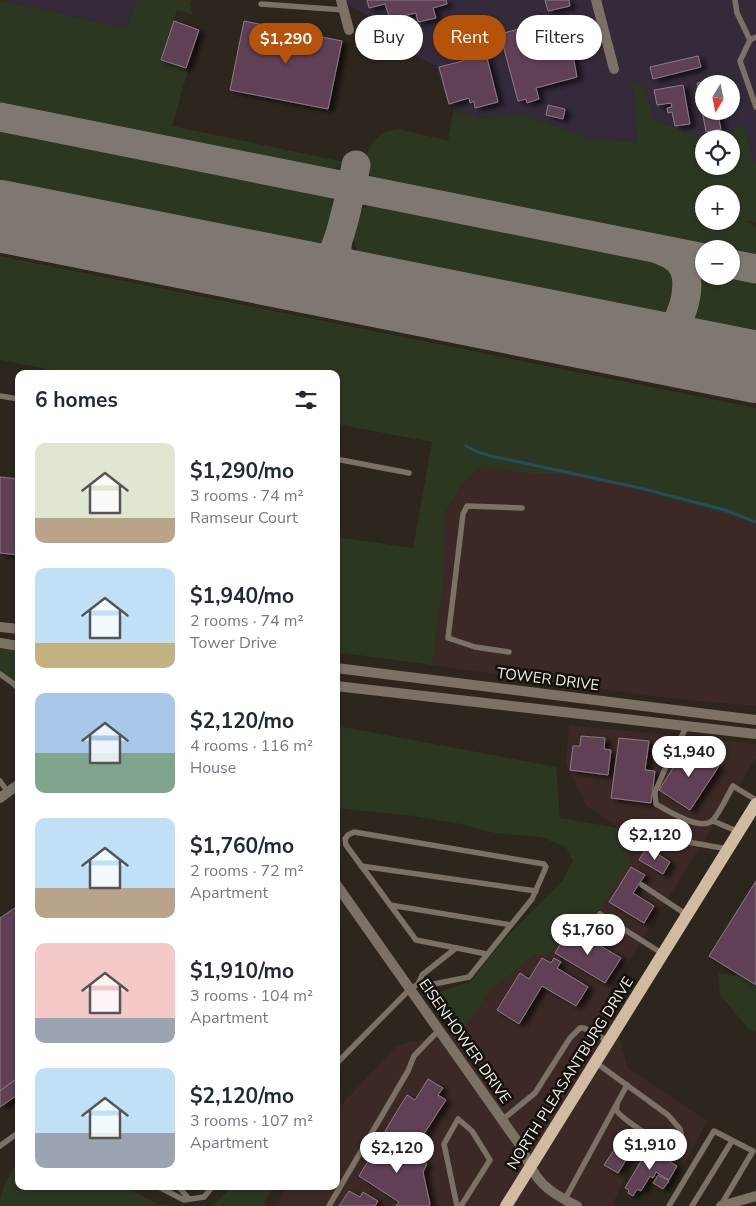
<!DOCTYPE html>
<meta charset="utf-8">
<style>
:root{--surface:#fff;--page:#f2f2f3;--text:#1f2937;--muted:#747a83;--accent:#b45309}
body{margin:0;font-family:"Nunito Sans",sans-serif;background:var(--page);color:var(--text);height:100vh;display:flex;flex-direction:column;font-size:19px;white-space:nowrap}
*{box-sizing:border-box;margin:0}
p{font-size:16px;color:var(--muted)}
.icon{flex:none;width:28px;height:28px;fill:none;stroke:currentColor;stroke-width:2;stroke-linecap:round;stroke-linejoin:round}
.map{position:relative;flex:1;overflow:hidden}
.drawer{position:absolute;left:15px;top:370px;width:325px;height:820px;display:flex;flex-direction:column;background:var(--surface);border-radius:10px;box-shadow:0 1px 4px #0004}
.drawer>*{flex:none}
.hud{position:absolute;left:355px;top:15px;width:325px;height:45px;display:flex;gap:10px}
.needle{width:32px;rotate:190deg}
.controls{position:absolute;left:695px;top:75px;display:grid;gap:10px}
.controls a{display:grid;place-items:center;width:45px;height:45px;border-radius:50%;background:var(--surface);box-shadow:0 1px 4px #0004;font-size:25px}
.price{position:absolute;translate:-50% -42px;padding:0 11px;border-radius:18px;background:#fff;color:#222;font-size:16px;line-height:32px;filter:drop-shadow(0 1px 2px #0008)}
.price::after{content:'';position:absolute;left:50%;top:30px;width:15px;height:11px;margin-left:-8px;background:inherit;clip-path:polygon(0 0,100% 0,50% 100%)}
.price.on{background:var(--accent);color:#fff}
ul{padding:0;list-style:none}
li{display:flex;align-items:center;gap:15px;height:125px;padding:0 20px}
li span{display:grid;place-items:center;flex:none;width:140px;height:100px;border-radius:10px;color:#555}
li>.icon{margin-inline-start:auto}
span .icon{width:60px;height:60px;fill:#fffc;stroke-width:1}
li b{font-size:21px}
h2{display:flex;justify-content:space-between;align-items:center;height:60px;padding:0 20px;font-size:21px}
.pill{padding:0 18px;border-radius:22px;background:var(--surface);box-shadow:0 1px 4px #0004;font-size:18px;line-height:45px}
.pill.on{background:var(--accent);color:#fff}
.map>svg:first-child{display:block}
.commercial{fill:#3c2925}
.industrial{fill:#342a3a;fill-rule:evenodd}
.green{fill:#2c3722;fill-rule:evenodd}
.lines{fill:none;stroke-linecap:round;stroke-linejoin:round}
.stream{stroke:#234d5b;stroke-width:3}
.taxiway{stroke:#7e7870;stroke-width:29}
.runway{stroke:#7e7870;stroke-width:72}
.building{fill:#5f4055;stroke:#897d84;filter:url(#shadow)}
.service{stroke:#7b7164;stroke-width:5.5}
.minor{stroke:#7b7164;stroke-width:10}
.primary{stroke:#d1bba0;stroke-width:12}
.labels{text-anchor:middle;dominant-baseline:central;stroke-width:5;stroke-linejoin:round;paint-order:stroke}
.street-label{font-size:15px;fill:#f3efe9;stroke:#13100c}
</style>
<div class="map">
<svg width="756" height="1206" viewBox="0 0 756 1206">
<defs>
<filter id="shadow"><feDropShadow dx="5.5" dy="3" stdDeviation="2.5" flood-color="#0009"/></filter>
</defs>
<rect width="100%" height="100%" fill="#2d261d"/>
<g class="commercial">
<polygon points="480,467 532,474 573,475 634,486 669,499 756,523 756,706 667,698 432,665 444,577 444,515 461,486"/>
<polygon points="569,725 756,744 756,758 608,994 628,1068 707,1121 685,1163 640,1141 612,1206 276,1206 287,1186 336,1186 336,1111 397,1045 463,1031 490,991 518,969 534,954 549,956 570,922 619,828 586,805 566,763"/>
</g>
<g class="industrial">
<polygon points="1,0 137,0 126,28"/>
<path d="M 344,0 L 756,0 L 756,166 L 742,123 L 731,133 L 697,135 L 654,120 L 641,83 L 631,81 L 636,104 L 638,142 L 589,138 L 521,114 L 479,118 L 453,111 L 454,105 L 448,105 L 437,67 L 419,57 L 413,55 L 384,24 L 350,6 ZM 704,84 L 731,84 L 731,111 L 704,111 Z"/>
</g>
<g class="green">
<polygon points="0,0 126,28 137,0 195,0 189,1 193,15 177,10 160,61 188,70 172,126 344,162 333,170 0,105"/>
<path d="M 631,81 L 642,83 L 654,120 L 697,135 L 731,133 L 742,123 L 756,166 L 756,222 L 747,221 L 756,227 L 756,260 L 731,255 L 731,249 L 704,250 L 380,184 C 354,167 368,131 399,129 L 448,141 L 453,111 L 479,118 L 521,114 L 589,138 L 637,142 L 636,104 ZM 704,139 L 731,139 L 731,166 L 704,166 ZM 704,194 L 731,194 L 731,221 L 704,221 Z"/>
<path d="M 0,128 L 314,190 L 331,198 C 335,221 333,226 321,246 L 0,181 Z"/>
<path d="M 369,204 L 384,205 L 659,259 C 684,270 678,294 670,314 L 358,253 C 349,230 346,220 369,204 Z"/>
<polygon points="0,256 756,408 756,523 669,499 634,486 573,475 532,474 480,467 461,486 444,515 444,577 432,665 336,652 336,537 413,548 432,442 336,424 336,374 73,374 0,360"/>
<path d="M 732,274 L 756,281 L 756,332 L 692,319 C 691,303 695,291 702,276 L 731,276 Z"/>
<polygon points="0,649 19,650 19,682 0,675"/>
<polygon points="336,727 343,727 556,767 560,818 619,828 630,862 602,907 583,928 570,923 549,956 534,954 518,969 490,991 463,1031 431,995 471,981 501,943 562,881 573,861 566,847 541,837 495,833 461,824 414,816 336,808"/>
<polygon points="718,973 743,976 756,986 756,1032 748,1028 720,995"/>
<path d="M 19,1155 L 19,1186 L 122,1186 L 156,1203 L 171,1206 L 0,1206 C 0,1185 13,1174 19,1155 Z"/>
<polygon points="233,1186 273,1186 263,1206 212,1206"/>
</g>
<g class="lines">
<polyline class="stream" points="466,446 478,452 491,456 640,488 725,510 756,522"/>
<g class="taxiway">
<polyline points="0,117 704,258"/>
<path d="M 337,244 C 337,267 341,279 362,289"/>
<polyline points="731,264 756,269"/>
<path d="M 294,275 C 304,275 315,275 323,268 C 340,253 351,189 356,165"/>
<path d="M 637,344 C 645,343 653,345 660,341 C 680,330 694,287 683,267 C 678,257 668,253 658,249"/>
<polyline points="738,364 748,363 756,361"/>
</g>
<polyline class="runway" points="0,216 756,367"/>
</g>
<g class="building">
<polygon points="367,0 446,0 447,4 433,8 436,18 418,22 416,13 390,19 385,4 369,8"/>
<polygon points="545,0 569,0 570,6 548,11"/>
<polygon points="572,15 582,54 573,56 577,77 536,88 539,99 527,103 526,99 518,101 500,34"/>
<polygon points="174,21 199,30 186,68 161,60"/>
<polygon points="244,21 342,41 328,109 230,90"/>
<polygon points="484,46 498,102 475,108 474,101 470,103 469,98 449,104 439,67 463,61 460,52"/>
<polygon points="698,56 701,67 653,79 650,67"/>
<polygon points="712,81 712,84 704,84 704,111 717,111 721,129 706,132 697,83"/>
<polygon points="683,85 690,124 675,126 672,112 668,113 667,108 672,107 671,103 657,105 654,90"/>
<polygon points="548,105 565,109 563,119 546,115"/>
<polygon points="0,477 19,479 19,555 0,553"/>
<polygon points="581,736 605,738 604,749 611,750 608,775 570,770 573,746 580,746"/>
<polygon points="619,738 649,741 645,770 655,771 651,803 611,798"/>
<polygon points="687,746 719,766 690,810 659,790"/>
<polygon points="647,847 670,862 663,874 639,860"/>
<polygon points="631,867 645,875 633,893 654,906 644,923 609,902"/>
<polygon points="756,881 756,985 709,956"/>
<polygon points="19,905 19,1077 0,1091 0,918"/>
<polygon points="570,928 621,958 605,983 555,953"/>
<polygon points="542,958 551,963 554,958 561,962 557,968 588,987 576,1006 542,986 519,1024 497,1010 520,973 529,979"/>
<polygon points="19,1077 19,1100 16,1096 0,1107 0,1091"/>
<polygon points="428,1079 443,1088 438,1095 446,1100 414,1149 385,1131 407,1095 415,1100"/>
<polygon points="384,1135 427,1164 423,1172 430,1204 429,1206 396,1206 399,1202 359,1176"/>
<polygon points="624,1135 632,1140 627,1149 618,1144"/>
<polygon points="618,1144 631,1152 618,1173 604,1165"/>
<polygon points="648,1149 677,1166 669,1180 656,1172 653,1178 650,1176 641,1191 637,1189 633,1196 628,1193 629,1190 625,1188"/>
<polygon points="658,1175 669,1181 663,1189 653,1183"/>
<polygon points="349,1191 360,1197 363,1192 378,1201 375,1206 339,1206"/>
</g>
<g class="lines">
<g class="service">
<polyline points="735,0 737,13 750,40"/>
<polyline points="261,4 344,10"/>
<polyline points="756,37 750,40 740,61 756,107"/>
<polyline points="0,396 19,399"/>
<polyline points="336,459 409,473"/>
<polyline points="509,652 475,647 448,638 463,514 467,506 522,508"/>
<polyline points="0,674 14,684 19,690"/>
<path d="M 687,726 L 668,762 L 655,792 L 656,804 C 668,811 701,832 713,820 C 721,811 727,796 733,786 L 756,800"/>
<polyline points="0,781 8,792"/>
<polyline points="713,821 739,832"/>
<polyline points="647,835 728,849"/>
<polyline points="361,866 536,891"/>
<polyline points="642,885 687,915"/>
<polyline points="390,905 511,925"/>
<polyline points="600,914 663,954"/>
<polyline points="418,984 422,975 456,948"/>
<path d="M 595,1062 L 668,1115 L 680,1129 L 682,1138 C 673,1156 624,1121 616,1110 L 617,1106"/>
<polyline points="336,1064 410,989 418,984 429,985 469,977 532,899 546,867 544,864 354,832 348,835 345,839 346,845 416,940 487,954"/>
<polyline points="502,1120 535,1093 570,1038 580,1028 584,1028 608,1041"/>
<polyline points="0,1146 19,1132"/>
<polyline points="157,1186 184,1200 204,1197 213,1186"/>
<polyline points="178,1186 189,1199"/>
<polyline points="565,1199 627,1085"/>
<polyline points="329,1206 408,1071 414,1056 439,1030"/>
<polyline points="457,1206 444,1144 458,1119 472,1131 490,1160 461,1206"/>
<polyline points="669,1206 714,1131 753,1151 721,1205"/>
<polyline points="692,1206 732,1141"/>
</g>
<g class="minor">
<polyline points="341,0 349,30"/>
<polyline points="596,0 614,69"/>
<polyline points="0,627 19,629"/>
<polyline points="0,643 19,646"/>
<polyline points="336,668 756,720"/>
<polyline points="336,686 756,734"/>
<polyline points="0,798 19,784"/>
<path d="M 336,884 L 522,1148 C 534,1180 546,1191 577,1206"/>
<polyline points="721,1206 756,1196"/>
</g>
<polyline class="primary" points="506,1206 756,804"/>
</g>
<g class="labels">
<g class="street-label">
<text transform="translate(548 679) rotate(7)">TOWER DRIVE</text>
<text transform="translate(465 1041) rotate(55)">EISENHOWER DRIVE</text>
<text transform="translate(570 1073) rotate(-58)">NORTH PLEASANTBURG DRIVE</text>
</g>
</g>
</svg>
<div class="controls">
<a><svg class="needle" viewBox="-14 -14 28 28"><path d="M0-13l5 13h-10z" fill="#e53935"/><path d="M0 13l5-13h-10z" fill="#747a83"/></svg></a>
<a><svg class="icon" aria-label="locate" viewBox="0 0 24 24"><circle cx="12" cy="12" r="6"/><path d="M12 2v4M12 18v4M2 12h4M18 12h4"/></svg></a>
<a>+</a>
<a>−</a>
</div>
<b class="price on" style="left:286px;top:65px">$1,290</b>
<b class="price" style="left:689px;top:778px">$1,940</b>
<b class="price" style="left:655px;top:861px">$2,120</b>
<b class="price" style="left:588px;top:956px">$1,760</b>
<b class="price" style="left:650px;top:1171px">$1,910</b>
<b class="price" style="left:397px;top:1174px">$2,120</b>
<div class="hud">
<a class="pill">Buy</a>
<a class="pill on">Rent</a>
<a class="pill">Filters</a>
</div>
<section class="drawer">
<h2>6 homes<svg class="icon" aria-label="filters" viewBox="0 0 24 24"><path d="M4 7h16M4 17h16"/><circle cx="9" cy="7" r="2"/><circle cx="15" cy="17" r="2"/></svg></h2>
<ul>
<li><span style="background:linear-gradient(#dfe7d0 75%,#b9a48a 0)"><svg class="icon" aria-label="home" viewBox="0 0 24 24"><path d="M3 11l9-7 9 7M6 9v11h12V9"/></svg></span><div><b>$1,290/mo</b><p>3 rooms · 74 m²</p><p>Ramseur Court</p></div></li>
<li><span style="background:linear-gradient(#bfe0f5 75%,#c2b280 0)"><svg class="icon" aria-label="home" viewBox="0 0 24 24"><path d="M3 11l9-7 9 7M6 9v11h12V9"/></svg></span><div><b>$1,940/mo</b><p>2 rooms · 74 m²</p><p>Tower Drive</p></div></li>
<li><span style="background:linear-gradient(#a9c7e8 60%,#7fa58c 0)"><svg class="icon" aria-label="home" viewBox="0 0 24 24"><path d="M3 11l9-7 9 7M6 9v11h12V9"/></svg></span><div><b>$2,120/mo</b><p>4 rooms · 116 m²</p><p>House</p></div></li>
<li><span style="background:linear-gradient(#bfe0f5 70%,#b9a48a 0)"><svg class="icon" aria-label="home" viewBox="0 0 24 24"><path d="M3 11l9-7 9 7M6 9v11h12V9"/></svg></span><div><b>$1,760/mo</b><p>2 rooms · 72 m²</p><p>Apartment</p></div></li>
<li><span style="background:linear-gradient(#f6c9c9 75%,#9aa5b1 0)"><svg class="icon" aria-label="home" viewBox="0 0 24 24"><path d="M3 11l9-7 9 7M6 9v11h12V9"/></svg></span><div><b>$1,910/mo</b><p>3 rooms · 104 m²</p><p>Apartment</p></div></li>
<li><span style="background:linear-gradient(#bfe0f5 65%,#9aa5b1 0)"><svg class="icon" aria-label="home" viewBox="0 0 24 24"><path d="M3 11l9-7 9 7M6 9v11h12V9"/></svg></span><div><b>$2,120/mo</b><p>3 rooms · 107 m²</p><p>Apartment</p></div></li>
</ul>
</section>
</div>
